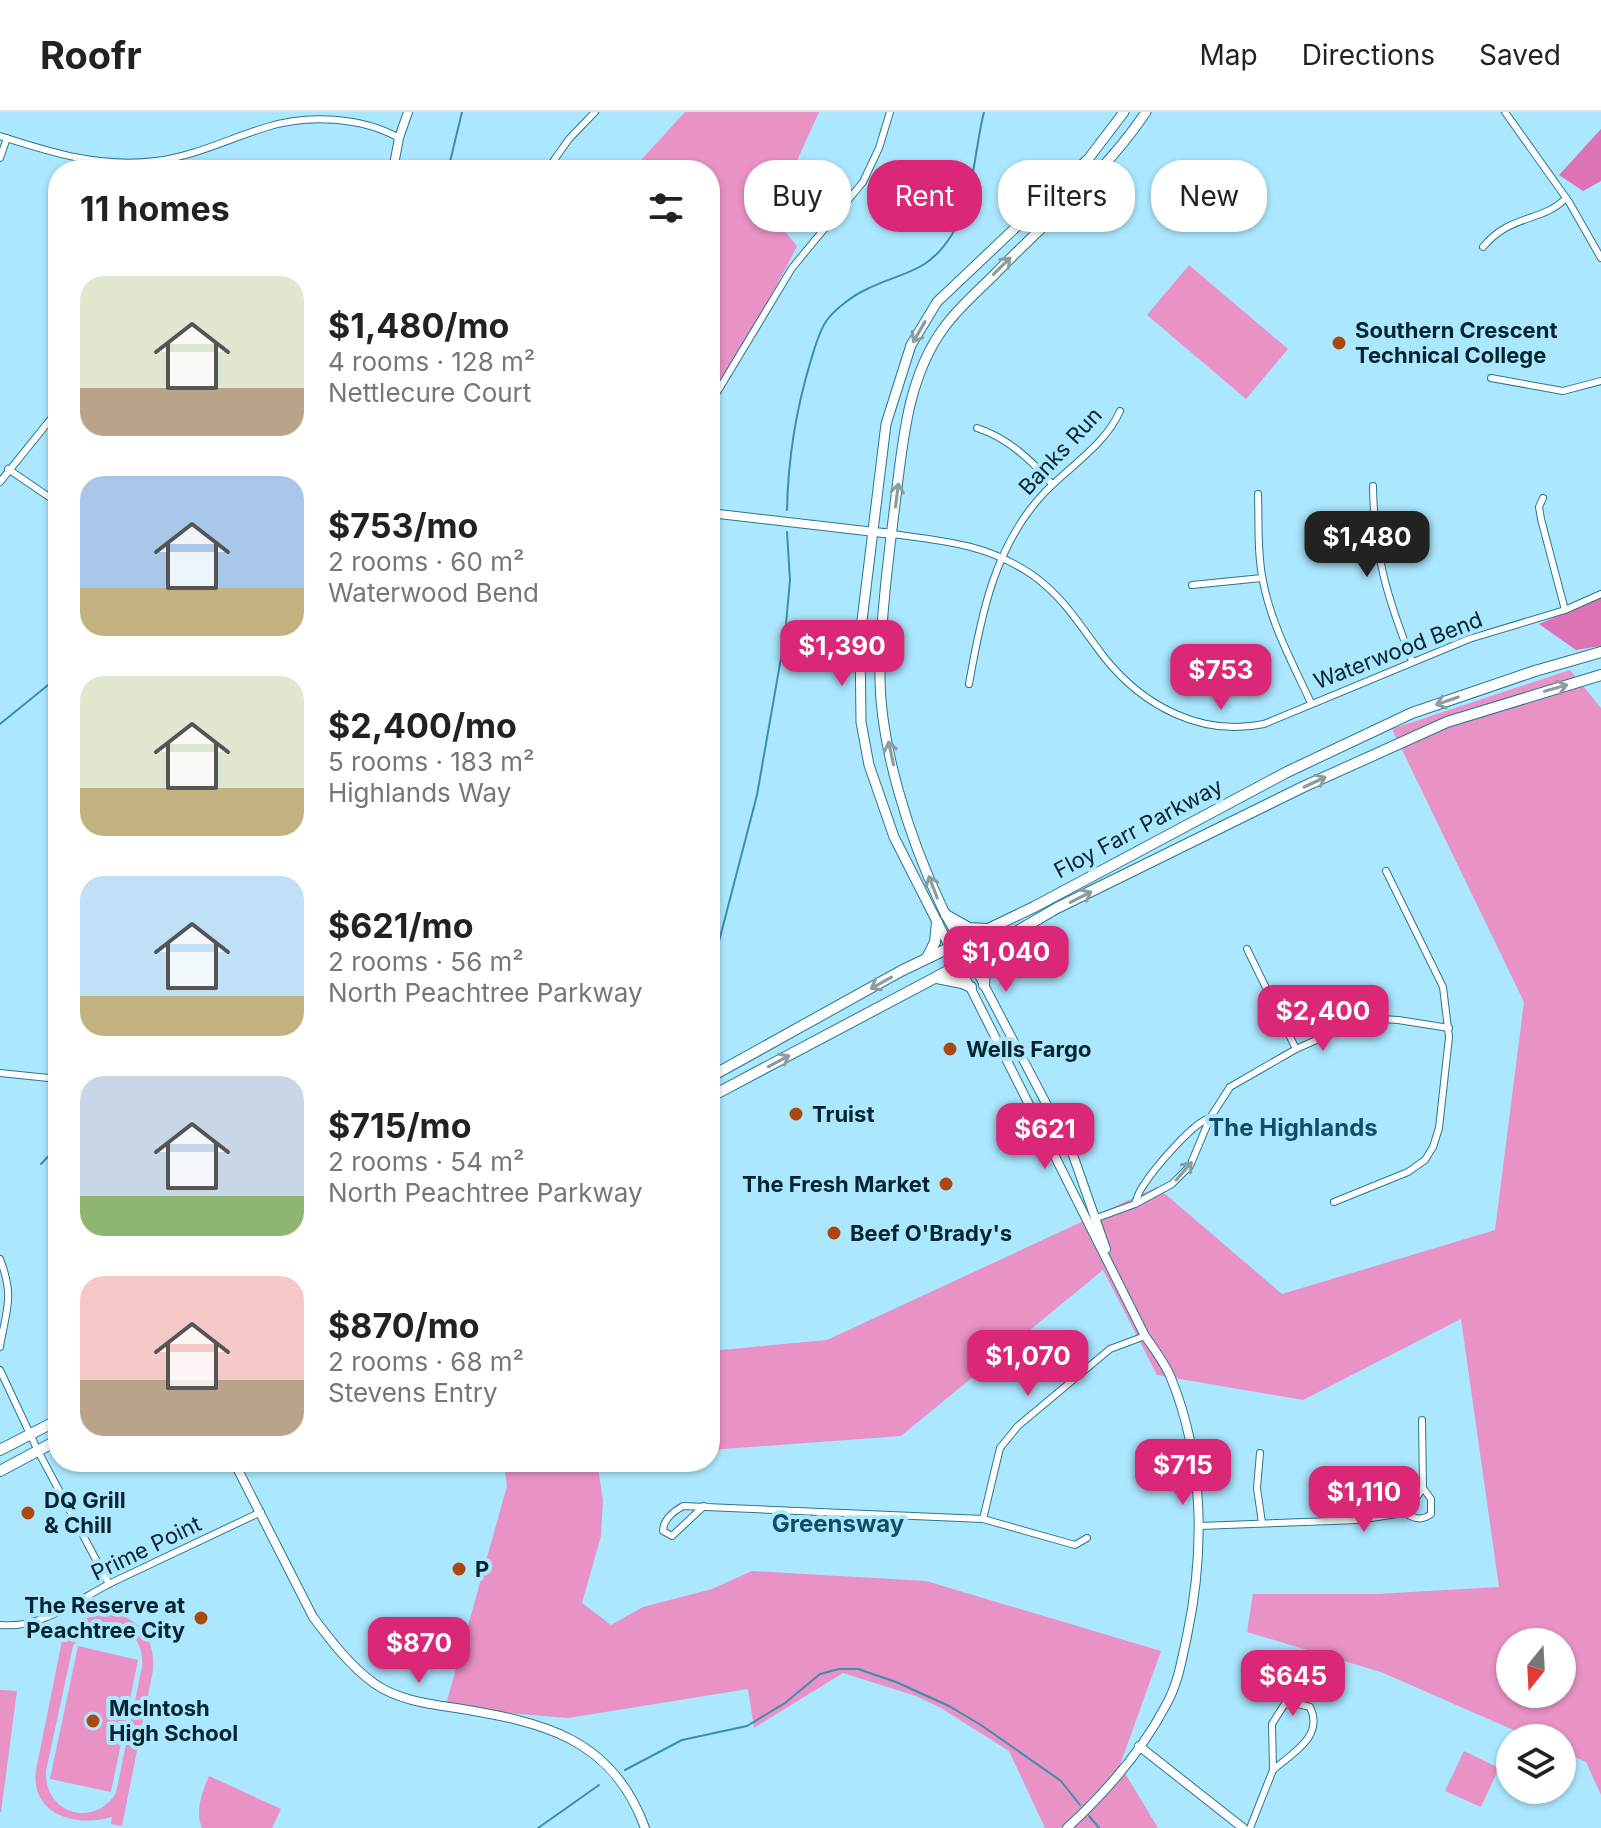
<!DOCTYPE html>
<meta charset="utf-8">
<style>
:root{--surface:#fff;--page:#f2f2f2;--text:#222;--muted:#767676;--line:#e0e0e0;--accent:#db2777}
body{margin:0;font-family:Inter,sans-serif;background:var(--page);color:var(--text);height:100vh;display:flex;flex-direction:column;font-size:30px;white-space:nowrap}
*{box-sizing:border-box;margin:0}
p{font-size:26px;color:var(--muted)}
.icon{flex:none;width:44px;height:44px;fill:none;stroke:currentColor;stroke-width:2;stroke-linecap:round;stroke-linejoin:round}
.map{position:relative;flex:1;overflow:hidden}
.panel{position:absolute;left:48px;top:48px;width:672px;height:1312px;display:flex;flex-direction:column;background:var(--surface);border-radius:32px;box-shadow:0 2px 6px #0004}
.panel>*{flex:none}
.guide{position:absolute;left:744px;top:48px;width:736px;height:72px;display:flex;gap:16px}
.needle{width:52px;rotate:198deg}
.tools{position:absolute;left:1496px;top:1516px;display:grid;gap:16px}
.tools a{display:grid;place-items:center;width:80px;height:80px;border-radius:50%;background:var(--surface);box-shadow:0 2px 6px #0004;font-size:40px}
.price{position:absolute;translate:-50% -68px;padding:0 18px;border-radius:16px;background:var(--accent);color:#fff;font-size:26px;line-height:52px;filter:drop-shadow(0 2px 4px #0008)}
.price::after{content:'';position:absolute;left:50%;top:48px;width:24px;height:18px;margin-left:-12px;background:inherit;clip-path:polygon(0 0,100% 0,50% 100%)}
.price.selected{background:#222;color:#fff}
ul{padding:0;list-style:none}
li{display:flex;align-items:center;gap:24px;height:200px;padding:0 32px}
li span{display:grid;place-items:center;flex:none;width:224px;height:160px;border-radius:24px;color:#555}
li>.icon{margin-inline-start:auto}
span .icon{width:96px;height:96px;fill:#fffc;stroke-width:1}
li b{font-size:34px}
h2{display:flex;justify-content:space-between;align-items:center;height:96px;padding:0 32px;font-size:34px}
.pill{padding:0 28px;border-radius:32px;background:var(--surface);box-shadow:0 2px 6px #0004;font-size:28px;line-height:72px}
.pill.selected{background:var(--accent);color:#fff}
header{display:flex;align-items:center;gap:48px;box-sizing:border-box;height:112px;padding:0 40px;background:var(--surface);border-bottom:2px solid var(--line)}
header strong{font-size:38px}
nav{display:flex;gap:44px;margin-inline-start:auto;font-size:28px}
.map>svg:first-child{display:block}
.green{fill:#e892c5;fill-rule:evenodd}
.forest{fill:#dd72b4}
.lines{fill:none;stroke-linecap:round;stroke-linejoin:round}
.stream{stroke:#3a8fac;stroke-width:2}
.minor-casing{stroke:#277791;stroke-width:8}
.tertiary-casing{stroke:#277791;stroke-width:10}
.secondary-casing{stroke:#277791;stroke-width:11}
.primary-casing{stroke:#277791;stroke-width:12}
.minor{stroke:#fff;stroke-width:6}
.tertiary{stroke:#fff;stroke-width:8}
.secondary{stroke:#fff;stroke-width:9}
.primary{stroke:#fff;stroke-width:10}
.oneway{stroke:#8d9ca1}
.poi-dot{fill:#ab4811;stroke:#abe7fe;stroke-width:3}
.labels{text-anchor:middle;dominant-baseline:central;stroke-width:8;stroke-linejoin:round;paint-order:stroke}
.poi-label{font-size:22px;font-weight:bold;fill:#02242e;stroke:#abe7fe;text-anchor:start}
.street-label{font-size:22px;fill:#02242e;stroke:#abe7fe}
.neighbourhood-label{font-size:24px;font-weight:bold;fill:#104f63;stroke:#abe7fe}
</style>
<header>
<strong>Roofr</strong>
<nav><a>Map</a><a>Directions</a><a>Saved</a></nav>
</header>
<div class="map">
<svg width="1601" height="1716" viewBox="0 0 1601 1716">
<rect width="100%" height="100%" fill="#abe7fe"/>
<g class="green">
<polygon points="685,0 819,0 772,104 797,134 710,302 710,58 632,58"/>
<polygon points="1189,153 1288,237 1246,287 1147,203"/>
<path d="M 1570,558 L 1601,596 L 1601,1683 L 1586,1650 L 1562,1639 L 1562,1626 L 1532,1626 L 1381,1560 L 1247,1520 L 1253,1482 L 1376,1482 L 1499,1475 L 1461,1207 L 1303,1288 L 1157,1263 L 1103,1158 L 901,1324 L 710,1338 L 710,1239 L 827,1228 L 1157,1075 L 1282,1182 L 1495,1118 L 1524,890 L 1392,617 ZM 1510,1530 L 1562,1530 L 1562,1582 L 1510,1582 Z"/>
<polygon points="504,1350 597,1350 603,1388 601,1424 582,1491 611,1513 643,1495 712,1477 752,1459 926,1469 1161,1539 1120,1653 1158,1716 1045,1716 1009,1639 941,1596 916,1584 843,1561 754,1616 748,1577 568,1606 445,1596 507,1374"/>
<path d="M 107,1500 C 138,1504 156,1527 153,1558 L 122,1714 L 111,1712 L 112,1705 C 75,1716 30,1702 36,1658 L 62,1529 L 80,1508 ZM 99,1512 C 126,1510 145,1528 142,1555 L 116,1681 C 95,1716 44,1703 46,1659 L 73,1534 L 81,1522 Z"/>
<polygon points="78,1534 138,1548 111,1680 50,1667"/>
<polygon points="0,1578 17,1579 1,1700 0,1700"/>
<polygon points="1464,1639 1499,1656 1481,1695 1445,1679"/>
<path d="M 209,1664 L 281,1697 L 272,1716 L 202,1716 C 195,1699 202,1680 209,1664 Z"/>
</g>
<g class="forest">
<polygon points="1601,17 1601,69 1583,79 1559,63"/>
<polygon points="1601,485 1601,534 1576,538 1539,512"/>
</g>
<g class="lines">
<g class="stream">
<polyline points="448,58 462,0"/>
<path d="M 787,398 C 788,347 796,297 811,248 C 815,235 819,219 827,208 C 835,197 854,183 865,178 C 902,159 926,163 951,124 C 974,89 974,39 984,0"/>
<polyline points="0,612 58,565"/>
<polyline points="717,837 757,683 785,523 790,468 787,420"/>
<polyline points="710,858 715,845"/>
<polyline points="41,1052 58,1034"/>
<polyline points="625,1658 682,1628 747,1614 785,1591 820,1562 839,1557 858,1557 896,1570 949,1594 981,1613 1061,1669 1080,1693"/>
<polyline points="1089,1704 1099,1716"/>
<polyline points="538,1716 599,1673"/>
</g>
<g class="minor-casing">
<g id="minor">
<polyline points="1505,0 1569,90 1601,146"/>
<path d="M 0,24 C 53,41 100,56 156,49 C 196,44 230,26 267,15 C 308,2 362,5 399,26"/>
<polyline points="0,46 7,26"/>
<polyline points="547,58 569,27 595,0"/>
<path d="M 1483,135 C 1511,101 1542,111 1566,86"/>
<polyline points="1491,266 1563,279 1601,269"/>
<polyline points="710,292 792,156 863,70 879,36 890,0"/>
<path d="M 977,316 C 1008,326 1031,348 1052,372"/>
<polyline points="8,357 58,391"/>
<polyline points="0,370 58,298"/>
<path d="M 1373,374 C 1374,443 1387,485 1412,549"/>
<path d="M 1258,382 C 1259,410 1257,441 1263,469 C 1271,512 1293,552 1311,591"/>
<polyline points="1543,386 1539,395 1541,407 1565,498"/>
<path d="M 892,422 C 944,429 986,432 1031,462 C 1063,484 1081,515 1104,545 C 1143,594 1201,625 1264,612 L 1469,527 L 1565,498 L 1601,482"/>
<polyline points="1192,473 1262,466"/>
<path d="M 969,572 C 981,503 995,432 1045,380 C 1070,354 1105,333 1120,299"/>
<polyline points="53,702 58,731"/>
<polyline points="1247,837 1296,937"/>
<polyline points="0,961 58,967"/>
<polyline points="1334,1090 1408,1060 1425,1048 1433,1035 1439,1016 1449,925 1443,875 1386,759"/>
<path d="M 1135,1092 C 1137,1086 1139,1079 1143,1074 C 1153,1058 1193,1010 1210,1006"/>
<polyline points="1094,1107 1135,1092 1172,1072 1190,1054 1210,1006 1230,975 1296,937 1366,906 1398,908 1449,916"/>
<path d="M 0,1147 C 15,1186 6,1197 0,1235"/>
<polyline points="0,1258 38,1339 109,1472"/>
<polyline points="1260,1341 1257,1376 1262,1411"/>
<path d="M 704,1394 L 672,1424 L 663,1419 C 663,1408 674,1399 683,1394 L 983,1407 L 1075,1433 L 1087,1426"/>
<path d="M 1402,1399 C 1412,1406 1421,1410 1431,1402 L 1431,1387 L 1423,1376"/>
<polyline points="983,1407 1000,1336 1018,1314 1110,1237 1145,1224"/>
<polyline points="1200,1414 1358,1408 1397,1402 1409,1396 1423,1376 1422,1308"/>
<path d="M 0,1513 C 43,1517 78,1487 115,1469 C 163,1446 212,1423 261,1400"/>
<path d="M 1294,1591 L 1310,1595 C 1324,1624 1294,1640 1273,1658 L 1272,1612 L 1284,1593 Z"/>
<polyline points="1250,1716 1273,1658"/>
</g>
</g>
<g class="tertiary-casing">
<g id="tertiary">
<polyline points="393,58 399,26 408,0"/>
<polyline points="710,401 892,422"/>
<polyline points="970,846 1073,1043 1106,1137"/>
<path d="M 959,853 L 1145,1224 C 1154,1237 1165,1251 1171,1266 C 1204,1347 1205,1439 1187,1524 C 1182,1547 1178,1572 1166,1593 C 1142,1639 1105,1681 1067,1716"/>
<path d="M 234,1350 L 313,1505 C 331,1529 350,1554 375,1572 C 398,1588 429,1592 456,1596 C 542,1610 612,1625 645,1716"/>
<polyline points="1139,1634 1243,1716"/>
</g>
</g>
<g class="secondary-casing">
<g id="secondary">
<path d="M 970,846 C 961,828 949,811 941,793 C 910,728 879,632 880,560 C 881,501 889,442 896,384 C 903,328 908,265 943,217 C 957,197 976,181 993,164 C 1045,110 1104,63 1146,0"/>
<polyline points="959,853 894,725 869,653 861,610 860,525 886,312 911,233 937,190 1089,46 1124,0"/>
</g>
</g>
<g class="primary-casing">
<g id="primary">
<polyline points="946,803 969,816 986,817"/>
<polyline points="927,846 935,830 937,810"/>
<polyline points="937,866 962,871 971,875"/>
<polyline points="984,873 985,858 994,832"/>
<polyline points="710,965 901,859 1034,795 1287,660 1412,601 1535,559 1601,540"/>
<polyline points="710,985 959,853 1057,796 1303,675 1447,610 1601,563"/>
<polyline points="0,1338 58,1308"/>
<polyline points="0,1359 58,1328"/>
</g>
</g>
<use href="#minor" class="minor"/>
<use href="#tertiary" class="tertiary"/>
<use href="#secondary" class="secondary"/>
<use href="#primary" class="primary"/>
</g>
<defs><path id="oneway-shaft" d="M-6 0H5M1.5-3L5.5 0L1.5 3" fill="none" stroke-width="1.6" stroke-linecap="round" stroke-linejoin="round" transform="scale(2)"/></defs>
<g class="oneway">
<use href="#oneway-shaft" transform="translate(1002 154) rotate(-45)"/>
<use href="#oneway-shaft" transform="translate(919 220) rotate(120)"/>
<use href="#oneway-shaft" transform="translate(897 383) rotate(-83)"/>
<use href="#oneway-shaft" transform="translate(1556 576) rotate(-16)"/>
<use href="#oneway-shaft" transform="translate(1447 589) rotate(161)"/>
<use href="#oneway-shaft" transform="translate(891 641) rotate(-102)"/>
<use href="#oneway-shaft" transform="translate(1315 670) rotate(-25)"/>
<use href="#oneway-shaft" transform="translate(933 775) rotate(-111)"/>
<use href="#oneway-shaft" transform="translate(1081 785) rotate(-27)"/>
<use href="#oneway-shaft" transform="translate(881 871) rotate(151)"/>
<use href="#oneway-shaft" transform="translate(779 949) rotate(-28)"/>
<use href="#oneway-shaft" transform="translate(1184 1059) rotate(-49)"/>
</g>
<g class="poi-dot">
<circle cx="1339" cy="231" r="8"/>
<circle cx="950" cy="937" r="8"/>
<circle cx="796" cy="1002" r="8"/>
<circle cx="946" cy="1072" r="8"/>
<circle cx="834" cy="1121" r="8"/>
<circle cx="28" cy="1401" r="8"/>
<circle cx="459" cy="1457" r="8"/>
<circle cx="201" cy="1506" r="8"/>
<circle cx="93" cy="1609" r="8"/>
</g>
<g class="labels">
<g class="poi-label">
<text x="1355" y="218">Southern Crescent<tspan x="1355" dy="25">Technical College</tspan></text>
<text x="966" y="937">Wells Fargo</text>
<text x="812" y="1002">Truist</text>
<text x="930" y="1072" text-anchor="end">The Fresh Market</text>
<text x="850" y="1121">Beef O'Brady's</text>
<text x="44" y="1388">DQ Grill<tspan x="44" dy="25">&amp; Chill</tspan></text>
<text x="475" y="1457">P</text>
<text x="185" y="1493" text-anchor="end">The Reserve at<tspan x="185" dy="25">Peachtree City</tspan></text>
<text x="109" y="1596">McIntosh<tspan x="109" dy="25">High School</tspan></text>
</g>
<g class="street-label">
<text transform="translate(1060 339) rotate(-47)">Banks Run</text>
<text transform="translate(1398 538) rotate(-21)">Waterwood Bend</text>
<text transform="translate(1138 716) rotate(-28)">Floy Farr Parkway</text>
<text transform="translate(146 1436) rotate(-26)">Prime Point</text>
</g>
<g class="neighbourhood-label">
<text x="1293" y="1015">The Highlands</text>
<text x="838" y="1411">Greensway</text>
</g>
</g>
</svg>
<div class="tools">
<a><svg class="needle" viewBox="-14 -14 28 28"><path d="M0-13l5 13h-10z" fill="#e53935"/><path d="M0 13l5-13h-10z" fill="#767676"/></svg></a>
<a><svg class="icon" aria-label="layers" viewBox="0 0 24 24"><path d="M12 4l9 5-9 5-9-5zM3 14l9 5 9-5"/></svg></a>
</div>
<b class="price selected" style="left:1367px;top:467px">$1,480</b>
<b class="price" style="left:842px;top:576px">$1,390</b>
<b class="price" style="left:1221px;top:600px">$753</b>
<b class="price" style="left:1006px;top:882px">$1,040</b>
<b class="price" style="left:1323px;top:941px">$2,400</b>
<b class="price" style="left:1045px;top:1059px">$621</b>
<b class="price" style="left:1028px;top:1286px">$1,070</b>
<b class="price" style="left:1183px;top:1395px">$715</b>
<b class="price" style="left:1364px;top:1422px">$1,110</b>
<b class="price" style="left:419px;top:1573px">$870</b>
<b class="price" style="left:1293px;top:1606px">$645</b>
<div class="guide">
<a class="pill">Buy</a>
<a class="pill selected">Rent</a>
<a class="pill">Filters</a>
<a class="pill">New</a>
</div>
<section class="panel">
<h2>11 homes<svg class="icon" aria-label="filters" viewBox="0 0 24 24"><path d="M4 7h16M4 17h16"/><circle cx="9" cy="7" r="2"/><circle cx="15" cy="17" r="2"/></svg></h2>
<ul>
<li><span style="background:linear-gradient(#dfe7d0 70%,#b9a48a 0)"><svg class="icon" aria-label="home" viewBox="0 0 24 24"><path d="M3 11l9-7 9 7M6 9v11h12V9"/></svg></span><div><b>$1,480/mo</b><p>4 rooms · 128 m²</p><p>Nettlecure Court</p></div></li>
<li><span style="background:linear-gradient(#a9c7e8 70%,#c2b280 0)"><svg class="icon" aria-label="home" viewBox="0 0 24 24"><path d="M3 11l9-7 9 7M6 9v11h12V9"/></svg></span><div><b>$753/mo</b><p>2 rooms · 60 m²</p><p>Waterwood Bend</p></div></li>
<li><span style="background:linear-gradient(#dfe7d0 70%,#c2b280 0)"><svg class="icon" aria-label="home" viewBox="0 0 24 24"><path d="M3 11l9-7 9 7M6 9v11h12V9"/></svg></span><div><b>$2,400/mo</b><p>5 rooms · 183 m²</p><p>Highlands Way</p></div></li>
<li><span style="background:linear-gradient(#bfe0f5 75%,#c2b280 0)"><svg class="icon" aria-label="home" viewBox="0 0 24 24"><path d="M3 11l9-7 9 7M6 9v11h12V9"/></svg></span><div><b>$621/mo</b><p>2 rooms · 56 m²</p><p>North Peachtree Parkway</p></div></li>
<li><span style="background:linear-gradient(#c9d6e8 75%,#8fb573 0)"><svg class="icon" aria-label="home" viewBox="0 0 24 24"><path d="M3 11l9-7 9 7M6 9v11h12V9"/></svg></span><div><b>$715/mo</b><p>2 rooms · 54 m²</p><p>North Peachtree Parkway</p></div></li>
<li><span style="background:linear-gradient(#f6c9c9 65%,#b9a48a 0)"><svg class="icon" aria-label="home" viewBox="0 0 24 24"><path d="M3 11l9-7 9 7M6 9v11h12V9"/></svg></span><div><b>$870/mo</b><p>2 rooms · 68 m²</p><p>Stevens Entry</p></div></li>
</ul>
</section>
</div>
